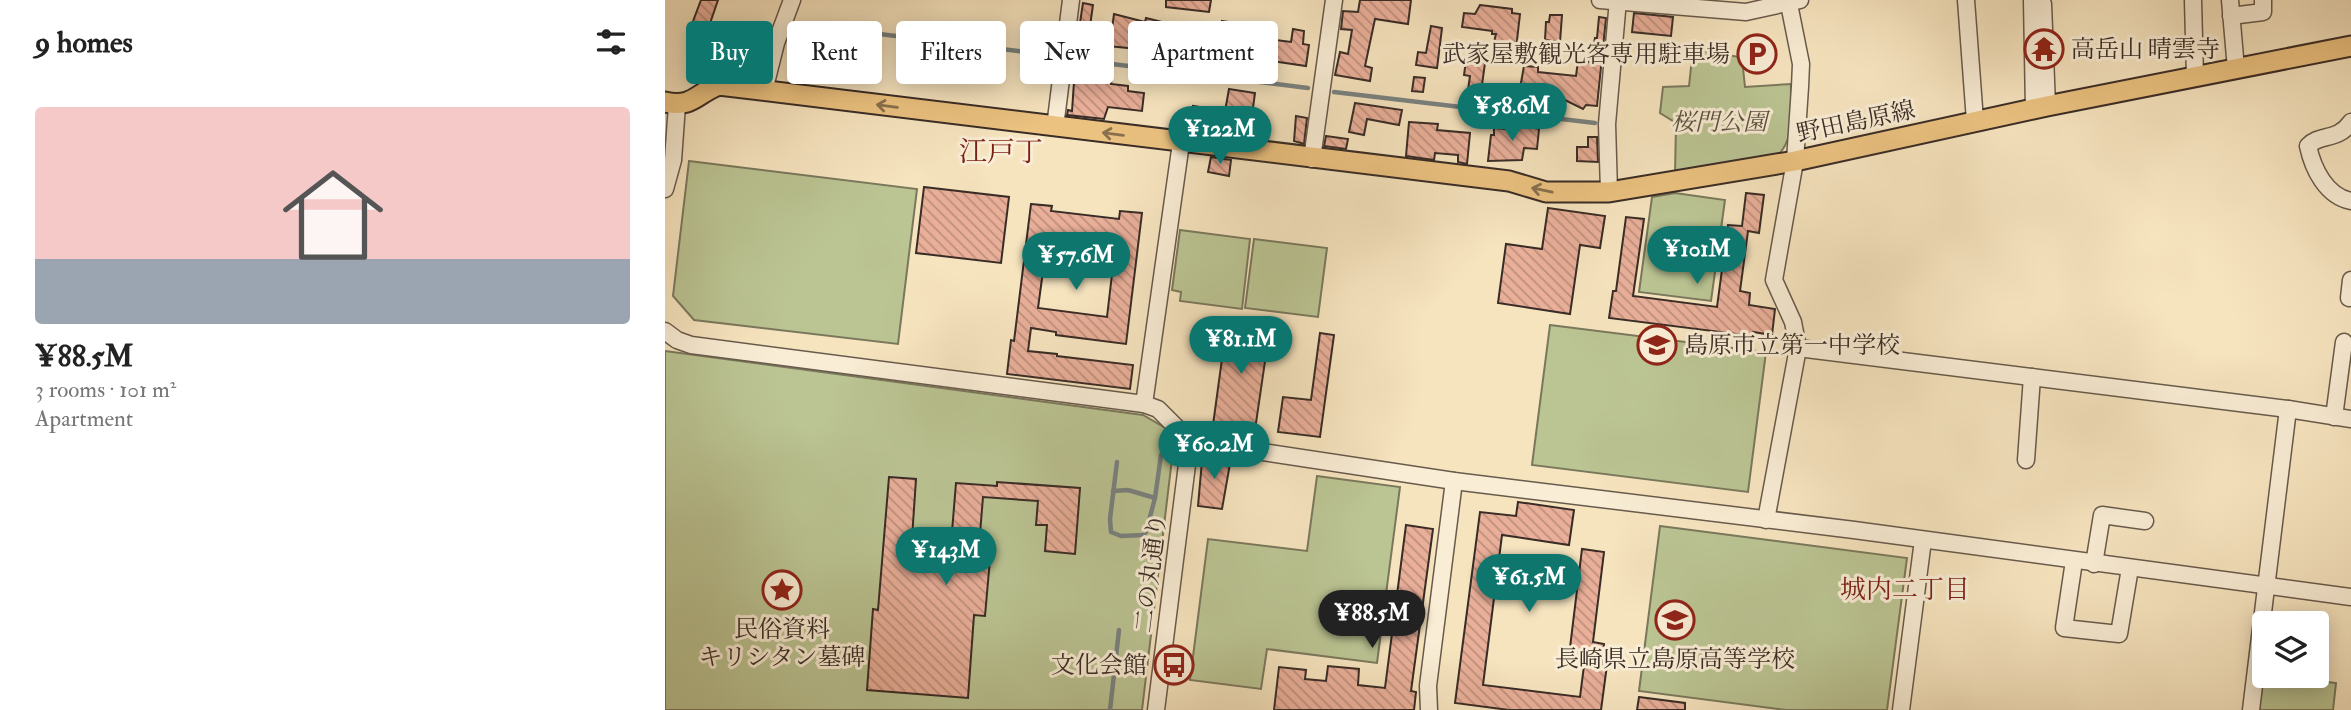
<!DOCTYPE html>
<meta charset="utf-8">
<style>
:root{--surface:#fff;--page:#f6f6f6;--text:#222;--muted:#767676;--line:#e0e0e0;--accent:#0f766e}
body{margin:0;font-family:"IM FELL Double Pica","Noto Serif JP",serif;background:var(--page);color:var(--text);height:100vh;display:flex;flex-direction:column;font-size:26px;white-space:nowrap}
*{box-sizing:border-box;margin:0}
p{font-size:23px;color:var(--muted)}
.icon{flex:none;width:38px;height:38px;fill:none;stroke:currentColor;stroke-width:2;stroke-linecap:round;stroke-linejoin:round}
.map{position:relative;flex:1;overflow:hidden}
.drawer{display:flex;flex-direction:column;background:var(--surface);width:665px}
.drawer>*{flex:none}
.top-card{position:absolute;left:21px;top:21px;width:665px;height:63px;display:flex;gap:14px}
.fabs{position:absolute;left:1587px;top:611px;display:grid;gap:14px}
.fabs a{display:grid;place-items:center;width:77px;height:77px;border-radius:7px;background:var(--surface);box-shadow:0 4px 18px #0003;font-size:35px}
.price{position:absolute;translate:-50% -60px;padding:0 16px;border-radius:24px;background:var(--accent);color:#fff;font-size:23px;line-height:46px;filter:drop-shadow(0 2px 4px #0008)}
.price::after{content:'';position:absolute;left:50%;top:42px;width:21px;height:16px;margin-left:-10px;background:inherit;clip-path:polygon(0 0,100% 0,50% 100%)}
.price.on{background:#222;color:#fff}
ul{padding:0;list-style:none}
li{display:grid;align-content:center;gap:14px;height:371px;padding:0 35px}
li+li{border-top:2px solid var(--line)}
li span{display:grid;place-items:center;height:217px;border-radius:7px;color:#555}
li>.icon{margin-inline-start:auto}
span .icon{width:126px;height:126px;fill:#fffc;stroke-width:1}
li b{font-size:30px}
h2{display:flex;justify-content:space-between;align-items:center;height:84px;padding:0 35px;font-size:30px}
.tag{padding:0 24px;border-radius:7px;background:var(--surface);box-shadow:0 4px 18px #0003;font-size:24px;line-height:63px}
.tag.on{background:var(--accent);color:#fff}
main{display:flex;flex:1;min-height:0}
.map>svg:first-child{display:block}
.green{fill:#bbc493;stroke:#7a785c;stroke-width:2}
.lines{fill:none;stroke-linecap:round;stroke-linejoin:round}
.stream{stroke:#798281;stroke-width:4.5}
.building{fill:url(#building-back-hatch);stroke:#392c26;stroke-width:2;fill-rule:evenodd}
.minor-casing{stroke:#685a4c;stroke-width:19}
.major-casing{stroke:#392c26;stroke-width:23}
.minor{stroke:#f9edd5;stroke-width:16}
.major{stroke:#ebc280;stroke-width:19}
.oneway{stroke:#89704e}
.labels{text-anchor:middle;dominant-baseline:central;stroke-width:6;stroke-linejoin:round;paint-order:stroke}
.poi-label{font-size:24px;fill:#392c26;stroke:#f9edd5;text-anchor:start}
.park-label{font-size:24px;font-style:italic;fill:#5a5241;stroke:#f9edd5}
.street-label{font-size:24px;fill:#392c26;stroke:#f9edd5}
.neighbourhood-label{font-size:26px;fill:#7a1f14;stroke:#f9edd5}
.quarter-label{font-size:28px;fill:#7a1f14;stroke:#f9edd5}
</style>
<main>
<section class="drawer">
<h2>9 homes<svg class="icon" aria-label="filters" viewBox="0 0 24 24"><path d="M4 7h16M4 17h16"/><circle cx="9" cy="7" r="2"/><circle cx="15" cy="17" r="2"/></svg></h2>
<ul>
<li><span style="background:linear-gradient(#f6c9c9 70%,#9aa5b1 0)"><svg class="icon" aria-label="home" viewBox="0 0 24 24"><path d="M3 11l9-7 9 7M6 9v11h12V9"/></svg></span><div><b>¥88.5M</b><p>3 rooms · 101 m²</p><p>Apartment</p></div></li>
</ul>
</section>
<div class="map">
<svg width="1686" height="710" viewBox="0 0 1686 710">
<defs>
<pattern id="building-back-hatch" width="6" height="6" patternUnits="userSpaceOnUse" patternTransform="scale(1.75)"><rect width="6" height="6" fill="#e9af99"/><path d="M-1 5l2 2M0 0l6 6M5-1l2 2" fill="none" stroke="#be8f7d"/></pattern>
</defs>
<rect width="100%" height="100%" fill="#f6e4bf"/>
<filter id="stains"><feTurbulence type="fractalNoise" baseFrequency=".00286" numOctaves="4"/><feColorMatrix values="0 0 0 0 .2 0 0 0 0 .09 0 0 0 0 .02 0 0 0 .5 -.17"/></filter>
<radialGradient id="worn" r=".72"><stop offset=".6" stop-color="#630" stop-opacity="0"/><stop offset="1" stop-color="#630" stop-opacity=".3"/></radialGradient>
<g class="green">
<path d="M 1028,49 L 1086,59 L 1084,66 L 1078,68 L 1080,87 L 1126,84 C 1125,108 1131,139 1112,156 L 1010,175 L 1011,123 L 995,113 L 998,87 L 1024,86 Z"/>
<polygon points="24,161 252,189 233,344 29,320 8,296"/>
<polygon points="1010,193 1060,200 1046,301 974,292 987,197"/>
<polygon points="515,230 585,239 577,309 515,301 516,292 507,290"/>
<polygon points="589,239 662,248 653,317 580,308"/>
<polygon points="885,325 1101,352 1083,492 867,465"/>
<polygon points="0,351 478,415 502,429 509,442 477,710 0,710"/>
<polygon points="652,476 735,487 712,663 602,649 596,689 525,680 543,539 642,551"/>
<polygon points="995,526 1242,558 1222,710 1121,710 974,691"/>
<polygon points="1599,674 1671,683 1668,710 1594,710"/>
</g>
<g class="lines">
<g class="stream">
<polyline points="133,24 386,55"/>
<polyline points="414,60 643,88"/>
<polyline points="669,92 930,123"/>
<polyline points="452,462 445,519 446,532 456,536 478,535 481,532 490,498 496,455"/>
<polyline points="448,491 463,490 490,498"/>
<polyline points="445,710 454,630"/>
</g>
</g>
<g class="building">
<polygon points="36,0 53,0 40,38 24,32"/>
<polygon points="501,0 546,0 544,12 501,7"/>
<polygon points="695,0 746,0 743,24 710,19 700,66 707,68 705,81 670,75 675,52 683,54 687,30 676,29 678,11 693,12"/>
<polygon points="418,3 428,5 424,33 446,36 449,14 480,22 481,18 509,25 504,47 512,48 510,59 463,48 422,44 418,67 448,72 446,84 463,86 463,91 479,93 477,111 443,107 439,119 402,115 403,110 407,111 409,82 406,82"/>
<polygon points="815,5 847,9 847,13 855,14 851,49 828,46 831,34 827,34 827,31 797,27 799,13 810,14"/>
<polygon points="969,13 1008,17 1006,36 967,32"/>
<polygon points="885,15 897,15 895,42 880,40 881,22 884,22"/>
<polygon points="934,17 941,18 932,106 921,105 918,109 900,100 899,104 888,103 889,98 854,94 859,66 873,67 873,72 911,76 913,61 924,62 926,43 929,44 930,38 932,38"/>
<polygon points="557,21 604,28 603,39 626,42 628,29 639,31 638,44 644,45 641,66 600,60 600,64 552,59"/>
<polygon points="766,26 777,28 772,68 751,65 753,52 761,53"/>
<polygon points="802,54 821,56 816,92 803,90 805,76 799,75"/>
<polygon points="749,77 760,78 758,92 747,91"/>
<polygon points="564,89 590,93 587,115 585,115 584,127 580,127 579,136 533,131 534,122 526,121 528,106 560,111"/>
<polygon points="690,103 737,110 734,125 702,119 699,135 684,132"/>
<polygon points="631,116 642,118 639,144 629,141"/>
<polygon points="744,122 773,124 772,130 805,133 802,164 793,162 793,155 770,153 769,160 741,156"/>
<polygon points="858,126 874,129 872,149 859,148 857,160 823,161 826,135 829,135 829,128 853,130"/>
<polygon points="661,136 683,139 681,149 659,146"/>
<polygon points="923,137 932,137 933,162 912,161 912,147 923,147"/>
<polygon points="546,157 566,160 564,176 543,172"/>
<polygon points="259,187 344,197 336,263 251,253"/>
<polygon points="1081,193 1099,195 1094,233 1083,231 1075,291 1085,293 1084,305 1110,309 1107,335 1088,332 1087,336 944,318 948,291 951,291 961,217 979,219 968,296 1052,307 1063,225 1077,226"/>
<path d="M 366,204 L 387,206 L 386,211 L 454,219 L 455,211 L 477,213 L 461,344 L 391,335 L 391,332 L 366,328 L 363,351 L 392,354 L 392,356 L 468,365 L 465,389 L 342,374 L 346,340 L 349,341 ZM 381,249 L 449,257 L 442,317 L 373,308 Z"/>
<polygon points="883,208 940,216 935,248 915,245 905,314 833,303 841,244 877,249"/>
<polygon points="562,322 605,327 590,430 548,425"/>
<polygon points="655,333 669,335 655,437 613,432 618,397 646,400"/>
<polygon points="544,454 566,458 557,509 533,506 537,461"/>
<polygon points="224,477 251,479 246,553 285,556 291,483 332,486 332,482 415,488 410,554 380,551 382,525 371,525 373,501 318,497 313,558 325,559 320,616 309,615 303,698 202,690 208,609 213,610"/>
<polygon points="853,502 909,510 904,545 837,535 818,685 915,697 920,658 904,656 917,549 939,552 928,642 939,644 937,664 942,665 936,710 844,710 790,703 815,512 851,516"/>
<polygon points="741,525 768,529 746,691 751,692 749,710 609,710 614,667 641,670 640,679 661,681 663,666 694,669 693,685 720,688"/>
<polygon points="974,697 1020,703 1020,710 972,710"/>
</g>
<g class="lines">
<g class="minor-casing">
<g id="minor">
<polyline points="935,0 1081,12 1135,0"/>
<polyline points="1301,0 1310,121"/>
<polyline points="1367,0 1369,109"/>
<polyline points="1528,0 1530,77"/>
<polyline points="1565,0 1571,69"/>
<polyline points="1378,4 1382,106"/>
<polyline points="1566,16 1598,12 1598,0"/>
<polyline points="99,91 111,43 127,0"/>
<path d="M 1686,122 C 1672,142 1655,133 1643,146 C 1648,169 1661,196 1686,201"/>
<polyline points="390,127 406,0"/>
<polyline points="647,159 669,0"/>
<polyline points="0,189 8,160 12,105"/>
<polyline points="944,192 942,124 953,0"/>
<polyline points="1684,298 1686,280"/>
<polyline points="0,331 12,340 26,345 479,404 493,409 525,441 789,481 1189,530 1686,597"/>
<polyline points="1133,348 1623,409 1686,419"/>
<polyline points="479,404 516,143"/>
<polyline points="1669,417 1679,342"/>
<polyline points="1361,460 1367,377"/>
<polyline points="1101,520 1133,348 1128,322 1109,280 1130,161 1135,87 1136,64 1124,4"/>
<polyline points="1409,561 1399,628 1454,634 1465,568"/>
<polyline points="1429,564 1437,515 1480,521"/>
<polyline points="491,710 525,441"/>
<polyline points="764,710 763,686 789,481"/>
<polyline points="1236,710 1258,540"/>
<polyline points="1586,710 1623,409"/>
</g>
</g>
<g class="major-casing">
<path id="major" d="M 0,102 C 28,108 30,94 54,85 L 844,181 L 881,192 L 944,192 L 1130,161 L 1382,106 L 1686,46"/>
</g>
<use href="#minor" class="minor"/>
<use href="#major" class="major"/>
</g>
<defs><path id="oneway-shaft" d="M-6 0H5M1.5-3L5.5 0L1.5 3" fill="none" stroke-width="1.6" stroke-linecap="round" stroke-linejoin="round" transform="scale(1.75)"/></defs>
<g class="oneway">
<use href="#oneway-shaft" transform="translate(222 106) rotate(-173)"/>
<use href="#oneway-shaft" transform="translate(448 134) rotate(-173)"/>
<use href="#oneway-shaft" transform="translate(877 190) rotate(-168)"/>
</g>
<defs>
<g id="temple-ring" transform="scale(2.0125)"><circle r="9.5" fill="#f9edd5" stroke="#8f2418" stroke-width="1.5"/><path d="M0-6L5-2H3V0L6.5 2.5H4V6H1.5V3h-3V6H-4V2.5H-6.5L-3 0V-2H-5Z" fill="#8f2418"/></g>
<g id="parking-ring" transform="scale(2.0125)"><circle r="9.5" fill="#f9edd5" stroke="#8f2418" stroke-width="1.5"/><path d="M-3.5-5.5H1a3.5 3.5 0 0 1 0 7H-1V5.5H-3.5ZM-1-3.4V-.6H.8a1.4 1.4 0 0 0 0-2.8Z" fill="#8f2418"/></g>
<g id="school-ring" transform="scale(2.0125)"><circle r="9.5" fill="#f9edd5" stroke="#8f2418" stroke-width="1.5"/><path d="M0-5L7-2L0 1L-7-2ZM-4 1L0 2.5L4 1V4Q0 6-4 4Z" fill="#8f2418"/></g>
<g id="sight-ring" transform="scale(2.0125)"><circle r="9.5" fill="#f9edd5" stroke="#8f2418" stroke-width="1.5"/><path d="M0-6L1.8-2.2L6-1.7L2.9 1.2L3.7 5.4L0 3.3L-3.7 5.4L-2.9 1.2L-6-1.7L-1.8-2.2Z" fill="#8f2418"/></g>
<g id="bus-ring" transform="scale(2.0125)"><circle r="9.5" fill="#f9edd5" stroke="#8f2418" stroke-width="1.5"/><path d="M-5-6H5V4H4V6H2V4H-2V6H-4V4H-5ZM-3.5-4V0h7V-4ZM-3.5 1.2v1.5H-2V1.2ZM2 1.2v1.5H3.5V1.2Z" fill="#8f2418"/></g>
</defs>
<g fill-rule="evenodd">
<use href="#temple-ring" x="1379" y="49"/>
<use href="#parking-ring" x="1092" y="54"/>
<use href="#school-ring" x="992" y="345"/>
<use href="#sight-ring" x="117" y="590"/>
<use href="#school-ring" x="1010" y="620"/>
<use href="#bus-ring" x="509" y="665"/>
</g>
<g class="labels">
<g class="poi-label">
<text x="1406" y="49">高岳山 晴雲寺</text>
<text x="1065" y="54" text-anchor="end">武家屋敷観光客専用駐車場</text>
<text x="1019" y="345">島原市立第一中学校</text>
<text x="117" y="629" text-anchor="middle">民俗資料<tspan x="117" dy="28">キリシタン墓碑</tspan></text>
<text x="1010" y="659" text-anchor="middle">長崎県立島原高等学校</text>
<text x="482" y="665" text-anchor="end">文化会館</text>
</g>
<g class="park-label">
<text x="1054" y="122">桜門公園</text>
</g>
<g class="street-label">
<text transform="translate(1191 122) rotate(-12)">野田島原線</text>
<text transform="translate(486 573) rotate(-83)">二の丸通り</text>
</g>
<g class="neighbourhood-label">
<text x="1240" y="590">城内二丁目</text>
</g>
<g class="quarter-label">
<text x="336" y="152">江戸丁</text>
</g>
</g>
<rect width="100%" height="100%" filter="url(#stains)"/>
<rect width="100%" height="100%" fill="url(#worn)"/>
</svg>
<div class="fabs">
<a><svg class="icon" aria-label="layers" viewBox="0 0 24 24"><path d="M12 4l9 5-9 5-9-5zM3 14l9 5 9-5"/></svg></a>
</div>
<b class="price" style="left:847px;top:143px">¥58.6M</b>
<b class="price" style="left:555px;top:166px">¥122M</b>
<b class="price" style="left:1032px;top:286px">¥101M</b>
<b class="price" style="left:411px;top:292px">¥57.6M</b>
<b class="price" style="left:576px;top:376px">¥81.1M</b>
<b class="price" style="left:549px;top:481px">¥60.2M</b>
<b class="price" style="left:281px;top:587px">¥143M</b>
<b class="price" style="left:864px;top:614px">¥61.5M</b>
<b class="price on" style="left:707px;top:650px">¥88.5M</b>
<div class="top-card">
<a class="tag on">Buy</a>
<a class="tag">Rent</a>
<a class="tag">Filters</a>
<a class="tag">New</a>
<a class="tag">Apartment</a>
</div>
</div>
</main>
